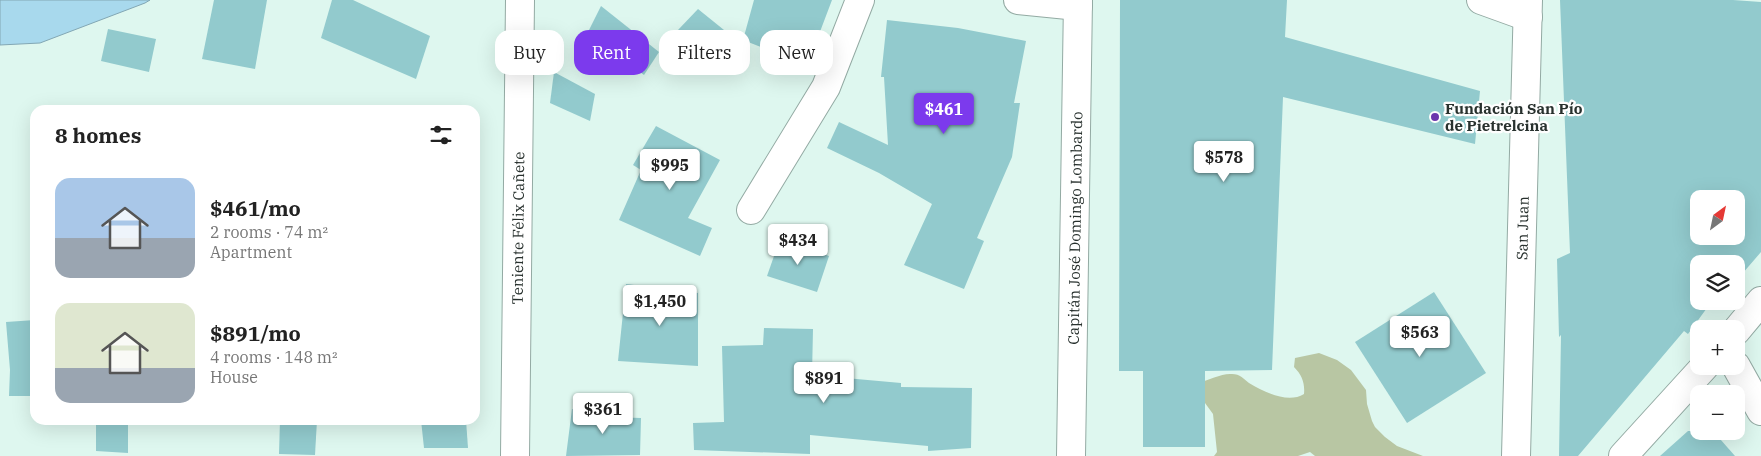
<!DOCTYPE html>
<meta charset="utf-8">
<style>
:root{--surface:#fff;--page:#f6f6f6;--text:#222;--muted:#767676;--accent:#7c3aed}
body{margin:0;font-family:"IBM Plex Serif",serif;background:var(--page);color:var(--text);height:100vh;display:flex;flex-direction:column;font-size:19px;white-space:nowrap}
*{box-sizing:border-box;margin:0}
p{font-size:16px;color:var(--muted)}
.icon{flex:none;width:28px;height:28px;fill:none;stroke:currentColor;stroke-width:2;stroke-linecap:round;stroke-linejoin:round}
.map{position:relative;flex:1;overflow:hidden}
.side{position:absolute;left:30px;top:105px;width:450px;height:320px;display:flex;flex-direction:column;background:var(--surface);border-radius:15px;box-shadow:0 5px 20px #0002}
.side>*{flex:none}
.top-card{position:absolute;left:495px;top:30px;width:475px;height:45px;display:flex;gap:10px}
.needle{width:32px;rotate:33deg}
.tools{position:absolute;left:1690px;top:190px;display:grid;gap:10px}
.tools a{display:grid;place-items:center;width:55px;height:55px;border-radius:10px;background:var(--surface);box-shadow:0 5px 20px #0002;font-size:25px}
.price{position:absolute;translate:-50% -42px;padding:0 11px;border-radius:5px;background:#fff;color:#222;font-size:16px;line-height:32px;filter:drop-shadow(0 1px 2px #0008)}
.price::after{content:'';position:absolute;left:50%;top:30px;width:15px;height:11px;margin-left:-8px;background:inherit;clip-path:polygon(0 0,100% 0,50% 100%)}
.price.selected{background:var(--accent);color:#fff}
ul{padding:0;list-style:none}
li{display:flex;align-items:center;gap:15px;height:125px;padding:0 25px}
li span{display:grid;place-items:center;flex:none;width:140px;height:100px;border-radius:15px;color:#555}
li>.icon{margin-inline-start:auto}
span .icon{width:60px;height:60px;fill:#fffc;stroke-width:1}
li b{font-size:21px}
h2{display:flex;justify-content:space-between;align-items:center;height:60px;padding:0 25px;font-size:21px}
.tag{padding:0 18px;border-radius:15px;background:var(--surface);box-shadow:0 5px 20px #0002;font-size:18px;line-height:45px}
.tag.selected{background:var(--accent);color:#fff}
.map>svg:first-child{display:block}
.green{fill:#b8c6a3}
.water{fill:#a8d9ed;stroke:#82a7b4}
.building{fill:#92cacd;fill-rule:evenodd}
.lines{fill:none;stroke-linecap:round;stroke-linejoin:round}
.minor-casing{stroke:#93aaa3;stroke-width:30}
.minor{stroke:#fff;stroke-width:28}
.poi-dot{fill:#6b36ad;stroke:#fefefe;stroke-width:2}
.labels{text-anchor:middle;dominant-baseline:central;stroke-width:4.5;stroke-linejoin:round;paint-order:stroke}
.poi-label{font-size:15px;font-weight:bold;fill:#28312e;stroke:#fefefe;text-anchor:start}
.street-label{font-size:15px;fill:#28312e;stroke:#fefefe}
</style>
<div class="map">
<svg width="1761" height="456" viewBox="0 0 1761 456">
<rect width="100%" height="100%" fill="#def7ef"/>
<path class="green" d="M 1319,353 L 1337,360 L 1351,370 L 1366,390 L 1367,404 L 1372,421 L 1375,427 L 1385,437 L 1397,446 L 1423,456 L 1315,456 L 1310,452 L 1298,456 L 1214,456 L 1217,452 L 1213,414 L 1205,403 L 1198,383 C 1209,380 1222,373 1232,374 C 1240,374 1244,379 1249,383 C 1264,392 1288,404 1304,394 C 1305,383 1302,375 1294,367 L 1295,358 Z"/>
<polygon class="water" points="0,0 150,0 145,3 40,43 0,45"/>
<g class="building">
<polygon points="214,0 267,0 255,69 202,59"/>
<polygon points="332,0 353,0 430,36 416,79 321,38"/>
<polygon points="754,0 832,0 818,37 815,36 801,63 743,40"/>
<polygon points="1120,0 1287,0 1285,37 1480,91 1475,144 1283,97 1272,370 1205,371 1205,447 1143,447 1143,371 1119,371"/>
<path d="M 1560,0 L 1733,0 L 1761,2 L 1761,252 L 1736,281 L 1736,264 L 1699,264 L 1699,301 L 1712,301 L 1688,334 L 1684,331 L 1578,456 L 1559,456 L 1561,335 L 1559,337 L 1557,259 L 1570,253 ZM 1699,199 L 1736,199 L 1736,236 L 1699,236 Z"/>
<polygon points="601,6 659,52 644,75 587,34"/>
<polygon points="698,9 750,51 732,73 678,30"/>
<polygon points="887,20 958,28 1026,41 1014,103 1020,103 1012,157 977,238 984,241 964,289 904,265 932,204 879,173 827,148 839,122 888,145 884,77 881,77"/>
<polygon points="108,29 156,39 149,72 101,61"/>
<polygon points="554,72 595,94 590,121 550,103"/>
<polygon points="656,126 720,160 688,218 712,228 700,256 619,220 641,170 633,165"/>
<polygon points="780,239 829,256 817,292 767,276"/>
<polygon points="626,284 698,293 698,366 618,361"/>
<polygon points="1434,292 1486,373 1407,423 1355,342"/>
<polygon points="35,320 35,396 9,396 10,370 6,322"/>
<polygon points="764,328 813,329 812,375 901,383 901,387 972,388 971,448 928,451 928,446 810,435 810,454 694,450 693,423 724,422 722,346 763,345"/>
<polygon points="572,409 611,413 610,417 641,418 640,455 566,456"/>
<polygon points="96,420 128,420 128,453 96,451"/>
<polygon points="280,420 317,420 315,455 279,454"/>
<polygon points="421,420 466,420 468,448 424,448"/>
<polygon points="1688,431 1713,431 1735,456 1660,456"/>
</g>
<g class="lines">
<g class="minor-casing">
<g id="minor">
<polyline points="1018,0 1078,6"/>
<polyline points="1481,0 1528,17"/>
<polyline points="751,210 826,87 860,0"/>
<polyline points="1736,331 1761,301"/>
<polyline points="1736,366 1761,411"/>
<path id="s1" d="M 515,456 L 520,0"/>
<path id="s2" d="M 1071,456 L 1078,0"/>
<path id="s3" d="M 1516,456 L 1528,0"/>
<polyline points="1623,456 1705,366"/>
</g>
</g>
<use href="#minor" class="minor"/>
</g>
<circle class="poi-dot" cx="1435" cy="117" r="5"/>
<g class="labels">
<g class="poi-label">
<text x="1445" y="108">Fundación San Pío<tspan x="1445" dy="17">de Pietrelcina</tspan></text>
</g>
<g class="street-label">
<text stroke="none"><textPath href="#s1" startOffset="228">Teniente Félix Cañete</textPath></text>
<text stroke="none"><textPath href="#s2" startOffset="228">Capitán José Domingo Lombardo</textPath></text>
<text stroke="none"><textPath href="#s3" startOffset="228">San Juan</textPath></text>
</g>
</g>
</svg>
<div class="tools">
<a><svg class="needle" viewBox="-14 -14 28 28"><path d="M0-13l5 13h-10z" fill="#e53935"/><path d="M0 13l5-13h-10z" fill="#767676"/></svg></a>
<a><svg class="icon" aria-label="layers" viewBox="0 0 24 24"><path d="M12 4l9 5-9 5-9-5zM3 14l9 5 9-5"/></svg></a>
<a>+</a>
<a>−</a>
</div>
<b class="price selected" style="left:944px;top:135px">$461</b>
<b class="price" style="left:1224px;top:183px">$578</b>
<b class="price" style="left:670px;top:191px">$995</b>
<b class="price" style="left:798px;top:266px">$434</b>
<b class="price" style="left:660px;top:327px">$1,450</b>
<b class="price" style="left:1420px;top:358px">$563</b>
<b class="price" style="left:824px;top:404px">$891</b>
<b class="price" style="left:603px;top:435px">$361</b>
<div class="top-card">
<a class="tag">Buy</a>
<a class="tag selected">Rent</a>
<a class="tag">Filters</a>
<a class="tag">New</a>
</div>
<section class="side">
<h2>8 homes<svg class="icon" aria-label="filters" viewBox="0 0 24 24"><path d="M4 7h16M4 17h16"/><circle cx="9" cy="7" r="2"/><circle cx="15" cy="17" r="2"/></svg></h2>
<ul>
<li><span style="background:linear-gradient(#a9c7e8 60%,#9aa5b1 0)"><svg class="icon" aria-label="home" viewBox="0 0 24 24"><path d="M3 11l9-7 9 7M6 9v11h12V9"/></svg></span><div><b>$461/mo</b><p>2 rooms · 74 m²</p><p>Apartment</p></div></li>
<li><span style="background:linear-gradient(#dfe7d0 65%,#9aa5b1 0)"><svg class="icon" aria-label="home" viewBox="0 0 24 24"><path d="M3 11l9-7 9 7M6 9v11h12V9"/></svg></span><div><b>$891/mo</b><p>4 rooms · 148 m²</p><p>House</p></div></li>
</ul>
</section>
</div>
